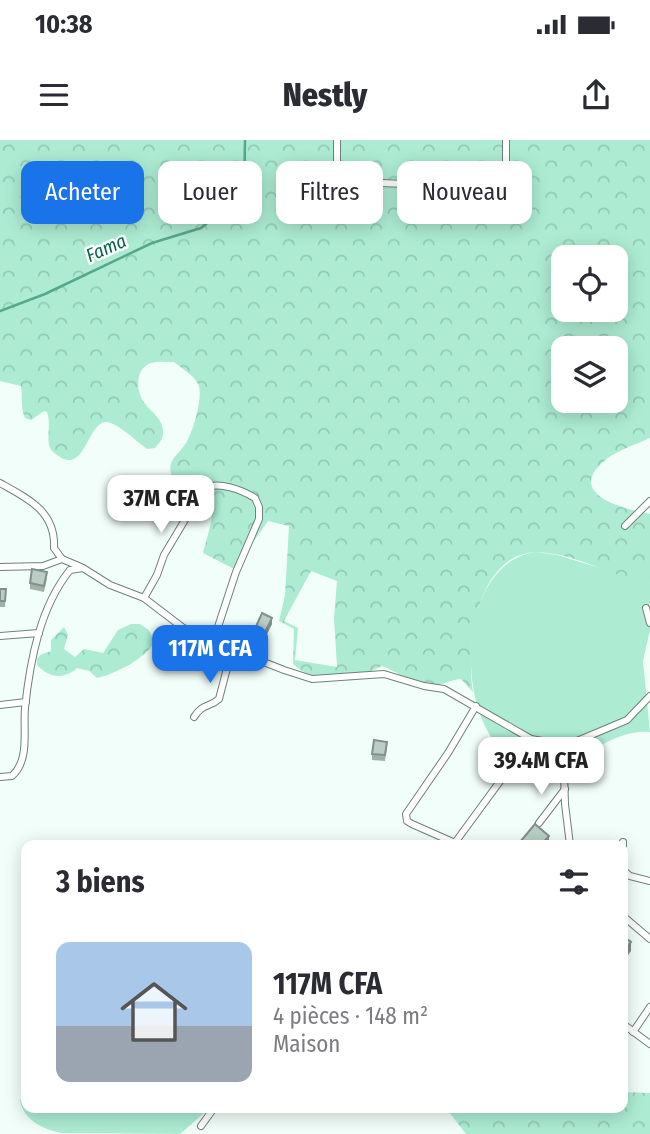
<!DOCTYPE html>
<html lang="fr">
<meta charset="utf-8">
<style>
:root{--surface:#fff;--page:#f7f7f7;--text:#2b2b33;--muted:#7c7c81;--line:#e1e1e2;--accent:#1a73e8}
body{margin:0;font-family:"Fira Sans Condensed",sans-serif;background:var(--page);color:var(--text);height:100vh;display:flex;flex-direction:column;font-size:26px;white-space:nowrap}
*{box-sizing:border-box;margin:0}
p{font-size:23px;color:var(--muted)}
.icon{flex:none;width:38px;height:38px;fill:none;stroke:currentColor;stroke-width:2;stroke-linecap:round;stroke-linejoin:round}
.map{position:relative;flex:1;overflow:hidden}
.details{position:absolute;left:21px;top:700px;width:607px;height:273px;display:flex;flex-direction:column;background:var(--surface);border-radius:14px;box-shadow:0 4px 18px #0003}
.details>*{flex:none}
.guide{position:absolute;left:21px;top:21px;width:609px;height:63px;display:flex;gap:14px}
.buttons{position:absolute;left:551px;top:105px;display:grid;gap:14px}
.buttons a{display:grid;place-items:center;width:77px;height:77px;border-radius:14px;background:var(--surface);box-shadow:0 4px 18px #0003;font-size:35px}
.price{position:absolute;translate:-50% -60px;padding:0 16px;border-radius:14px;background:#fff;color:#222;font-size:23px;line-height:46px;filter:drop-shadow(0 2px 4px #0008)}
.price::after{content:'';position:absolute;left:50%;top:42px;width:21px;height:16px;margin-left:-10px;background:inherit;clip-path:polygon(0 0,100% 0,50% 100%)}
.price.selected{background:var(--accent);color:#fff}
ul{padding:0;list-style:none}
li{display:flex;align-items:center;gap:21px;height:175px;padding:0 35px}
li+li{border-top:2px solid var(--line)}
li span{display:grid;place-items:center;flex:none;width:196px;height:140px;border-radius:14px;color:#555}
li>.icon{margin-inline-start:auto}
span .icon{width:84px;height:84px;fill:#fffc;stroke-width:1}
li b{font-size:30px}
h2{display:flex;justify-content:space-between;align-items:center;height:84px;padding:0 35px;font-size:30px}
.chip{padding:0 24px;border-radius:14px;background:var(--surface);box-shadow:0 4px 18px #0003;font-size:24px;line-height:63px}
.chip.selected{background:var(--accent);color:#fff}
.status{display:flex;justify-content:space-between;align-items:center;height:49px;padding:0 35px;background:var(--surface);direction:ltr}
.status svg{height:19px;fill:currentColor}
header{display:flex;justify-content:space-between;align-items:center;height:91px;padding:0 35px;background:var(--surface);font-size:32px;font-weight:800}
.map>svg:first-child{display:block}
.green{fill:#adecd3}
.forest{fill:url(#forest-crowns);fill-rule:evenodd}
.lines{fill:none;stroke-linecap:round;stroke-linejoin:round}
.stream{stroke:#56a88c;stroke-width:2.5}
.street-casing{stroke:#6f817a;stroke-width:8}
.street{stroke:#fff;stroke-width:6}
.wall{fill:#a0b1aa}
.shaded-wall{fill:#82908b}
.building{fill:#bacec6;stroke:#82908b;stroke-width:2}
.labels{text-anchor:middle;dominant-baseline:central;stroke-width:5;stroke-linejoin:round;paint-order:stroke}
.water-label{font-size:19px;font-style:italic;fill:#03654c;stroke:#fff}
</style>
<div class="status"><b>10:38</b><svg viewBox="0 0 49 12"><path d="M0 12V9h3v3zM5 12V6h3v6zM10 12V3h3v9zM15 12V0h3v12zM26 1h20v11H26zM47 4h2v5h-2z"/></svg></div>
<header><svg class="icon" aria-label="menu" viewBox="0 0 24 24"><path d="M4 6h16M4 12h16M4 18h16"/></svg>Nestly<svg class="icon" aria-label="share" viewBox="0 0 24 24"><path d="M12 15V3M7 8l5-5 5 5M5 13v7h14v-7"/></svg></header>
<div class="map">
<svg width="650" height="994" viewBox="0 0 650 994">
<defs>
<pattern id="forest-crowns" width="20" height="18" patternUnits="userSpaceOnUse" patternTransform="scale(1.75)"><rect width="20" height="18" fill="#adecd3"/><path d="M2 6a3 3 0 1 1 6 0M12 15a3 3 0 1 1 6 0" fill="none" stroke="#94cab5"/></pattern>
</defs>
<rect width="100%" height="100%" fill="#f2fef9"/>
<g class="green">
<path d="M 536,412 L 557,415 L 650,443 L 650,490 L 643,521 L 650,592 C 607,587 572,637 528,626 C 452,607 449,423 536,412 Z"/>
<path d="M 26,955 L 26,968 L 210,968 L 180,994 L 62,993 C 44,990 23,980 20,960 Z"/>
</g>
<g class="forest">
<path d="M 0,0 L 650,0 L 650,298 C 635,305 614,311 602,323 C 566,356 629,370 650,374 L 650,443 C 615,438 583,417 547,413 C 478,403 465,503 473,552 L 461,539 C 451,540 443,545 434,545 C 414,546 399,532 382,526 C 375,529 368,533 361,535 C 341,542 309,540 293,524 L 294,489 L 279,481 L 285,455 L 289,386 L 268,381 L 234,429 L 203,413 C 207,397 222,354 206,344 C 198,339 182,341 173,341 C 165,319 177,317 186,303 C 193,292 204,255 198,244 C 194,235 181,228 174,222 C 166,222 158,221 151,223 C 135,228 136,250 143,261 C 151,273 164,278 163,294 C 163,299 159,303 155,308 L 147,309 C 137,302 117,282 106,282 C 88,282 85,333 60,317 C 55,314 50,310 49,305 C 47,294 51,283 47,272 L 44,271 L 31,280 L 25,278 C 20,267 23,258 21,246 L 0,241 ZM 564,117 L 616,117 L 616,170 L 564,170 ZM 564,208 L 616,208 L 616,261 L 564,261 ZM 311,431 L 337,441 L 334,478 L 337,527 L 295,520 L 298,488 L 284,481 Z"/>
<path d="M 131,484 L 140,484 L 149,490 L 154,502 C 147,518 113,535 97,538 L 89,531 L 77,528 C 64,540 49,538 37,525 L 37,519 L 40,515 L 51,511 L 51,500 L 64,487 L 68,495 L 64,509 L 75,517 L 84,509 L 103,513 L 118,490 Z"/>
<polygon points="623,952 650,953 650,994 466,994 446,968 623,968"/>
</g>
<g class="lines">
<polyline class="stream" points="0,171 45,154 152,103 201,88 226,68 244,59 245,0"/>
<g class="street-casing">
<g id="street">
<polyline points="337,0 337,41 471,47 493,38 506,25 506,0"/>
<path d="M 0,343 C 27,358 56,371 54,408 L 62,419 L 81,427"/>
<polyline points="625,386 650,361"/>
<polyline points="0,427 43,426 62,419"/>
<path d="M 144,458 L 157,435 L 164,415 L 204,348 C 219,341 242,350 255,358 L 259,367 L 259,379 L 236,432 L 213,502"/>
<polyline points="646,468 650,483"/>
<polyline points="0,496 39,493"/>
<polyline points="0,565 26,562"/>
<path d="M 194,577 C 203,563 209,568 219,559 L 232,509"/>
<polyline points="563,602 565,664 570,705"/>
<path d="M 0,637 L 12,636 C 30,620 23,590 25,568 C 30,521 40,467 70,430 L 83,428 L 110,445 L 144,458 L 182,487 L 213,502 L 284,530 L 312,539 L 384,534 L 424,546 L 444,549 L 531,599 L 548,602 L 577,601 L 627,580 L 650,556"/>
<polyline points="539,683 565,649"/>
<polyline points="455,703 412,684 407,681 406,674 448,613 476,566"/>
<polyline points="454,704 531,599"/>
<polyline points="623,705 623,702"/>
<polyline points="623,730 630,736 650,741"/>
<polyline points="623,776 650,799"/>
<polyline points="623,884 650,904"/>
<polyline points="633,892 650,867"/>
<polyline points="201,986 214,968"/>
</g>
</g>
<use href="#street" class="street"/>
</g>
<g class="wall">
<polygon points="47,438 44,452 30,449 30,443"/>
<polygon points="0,449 6,449 5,467 0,467"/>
<polygon points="272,484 263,502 254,497 254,491"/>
<polygon points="387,607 385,621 372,620 372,614"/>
</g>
<g class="shaded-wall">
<polygon points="272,478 272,484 263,502 263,496"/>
<polygon points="549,696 549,705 541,705"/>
<polygon points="631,802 631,811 623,822 623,813"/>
</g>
<g class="building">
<polygon points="32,429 47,432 44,446 30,443"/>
<polygon points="0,449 6,449 5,461 0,461"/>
<polygon points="262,473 272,478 263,496 254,491"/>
<polygon points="374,600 387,602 385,615 372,614"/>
<polygon points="535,684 549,696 541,705 523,705 520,702"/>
<polygon points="623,796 631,802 623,813"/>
</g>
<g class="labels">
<g class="water-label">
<text transform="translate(106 108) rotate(-24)">Fama</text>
</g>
</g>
</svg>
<div class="buttons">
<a><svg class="icon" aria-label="locate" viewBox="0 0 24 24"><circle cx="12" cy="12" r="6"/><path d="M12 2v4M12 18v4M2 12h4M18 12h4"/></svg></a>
<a><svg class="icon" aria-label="layers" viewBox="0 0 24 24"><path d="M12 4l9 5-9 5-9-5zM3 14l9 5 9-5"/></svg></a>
</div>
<b class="price" style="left:161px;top:395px">37M CFA</b>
<b class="price selected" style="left:210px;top:545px">117M CFA</b>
<b class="price" style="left:541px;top:657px">39.4M CFA</b>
<div class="guide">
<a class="chip selected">Acheter</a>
<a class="chip">Louer</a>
<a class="chip">Filtres</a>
<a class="chip">Nouveau</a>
</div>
<section class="details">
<h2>3 biens<svg class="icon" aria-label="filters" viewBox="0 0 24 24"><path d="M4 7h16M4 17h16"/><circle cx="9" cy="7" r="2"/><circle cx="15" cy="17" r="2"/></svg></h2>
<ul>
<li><span style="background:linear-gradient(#a9c7e8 60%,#9aa5b1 0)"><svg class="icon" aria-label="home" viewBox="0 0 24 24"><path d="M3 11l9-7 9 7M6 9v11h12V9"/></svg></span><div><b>117M CFA</b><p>4 pièces · 148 m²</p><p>Maison</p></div></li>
</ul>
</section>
</div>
